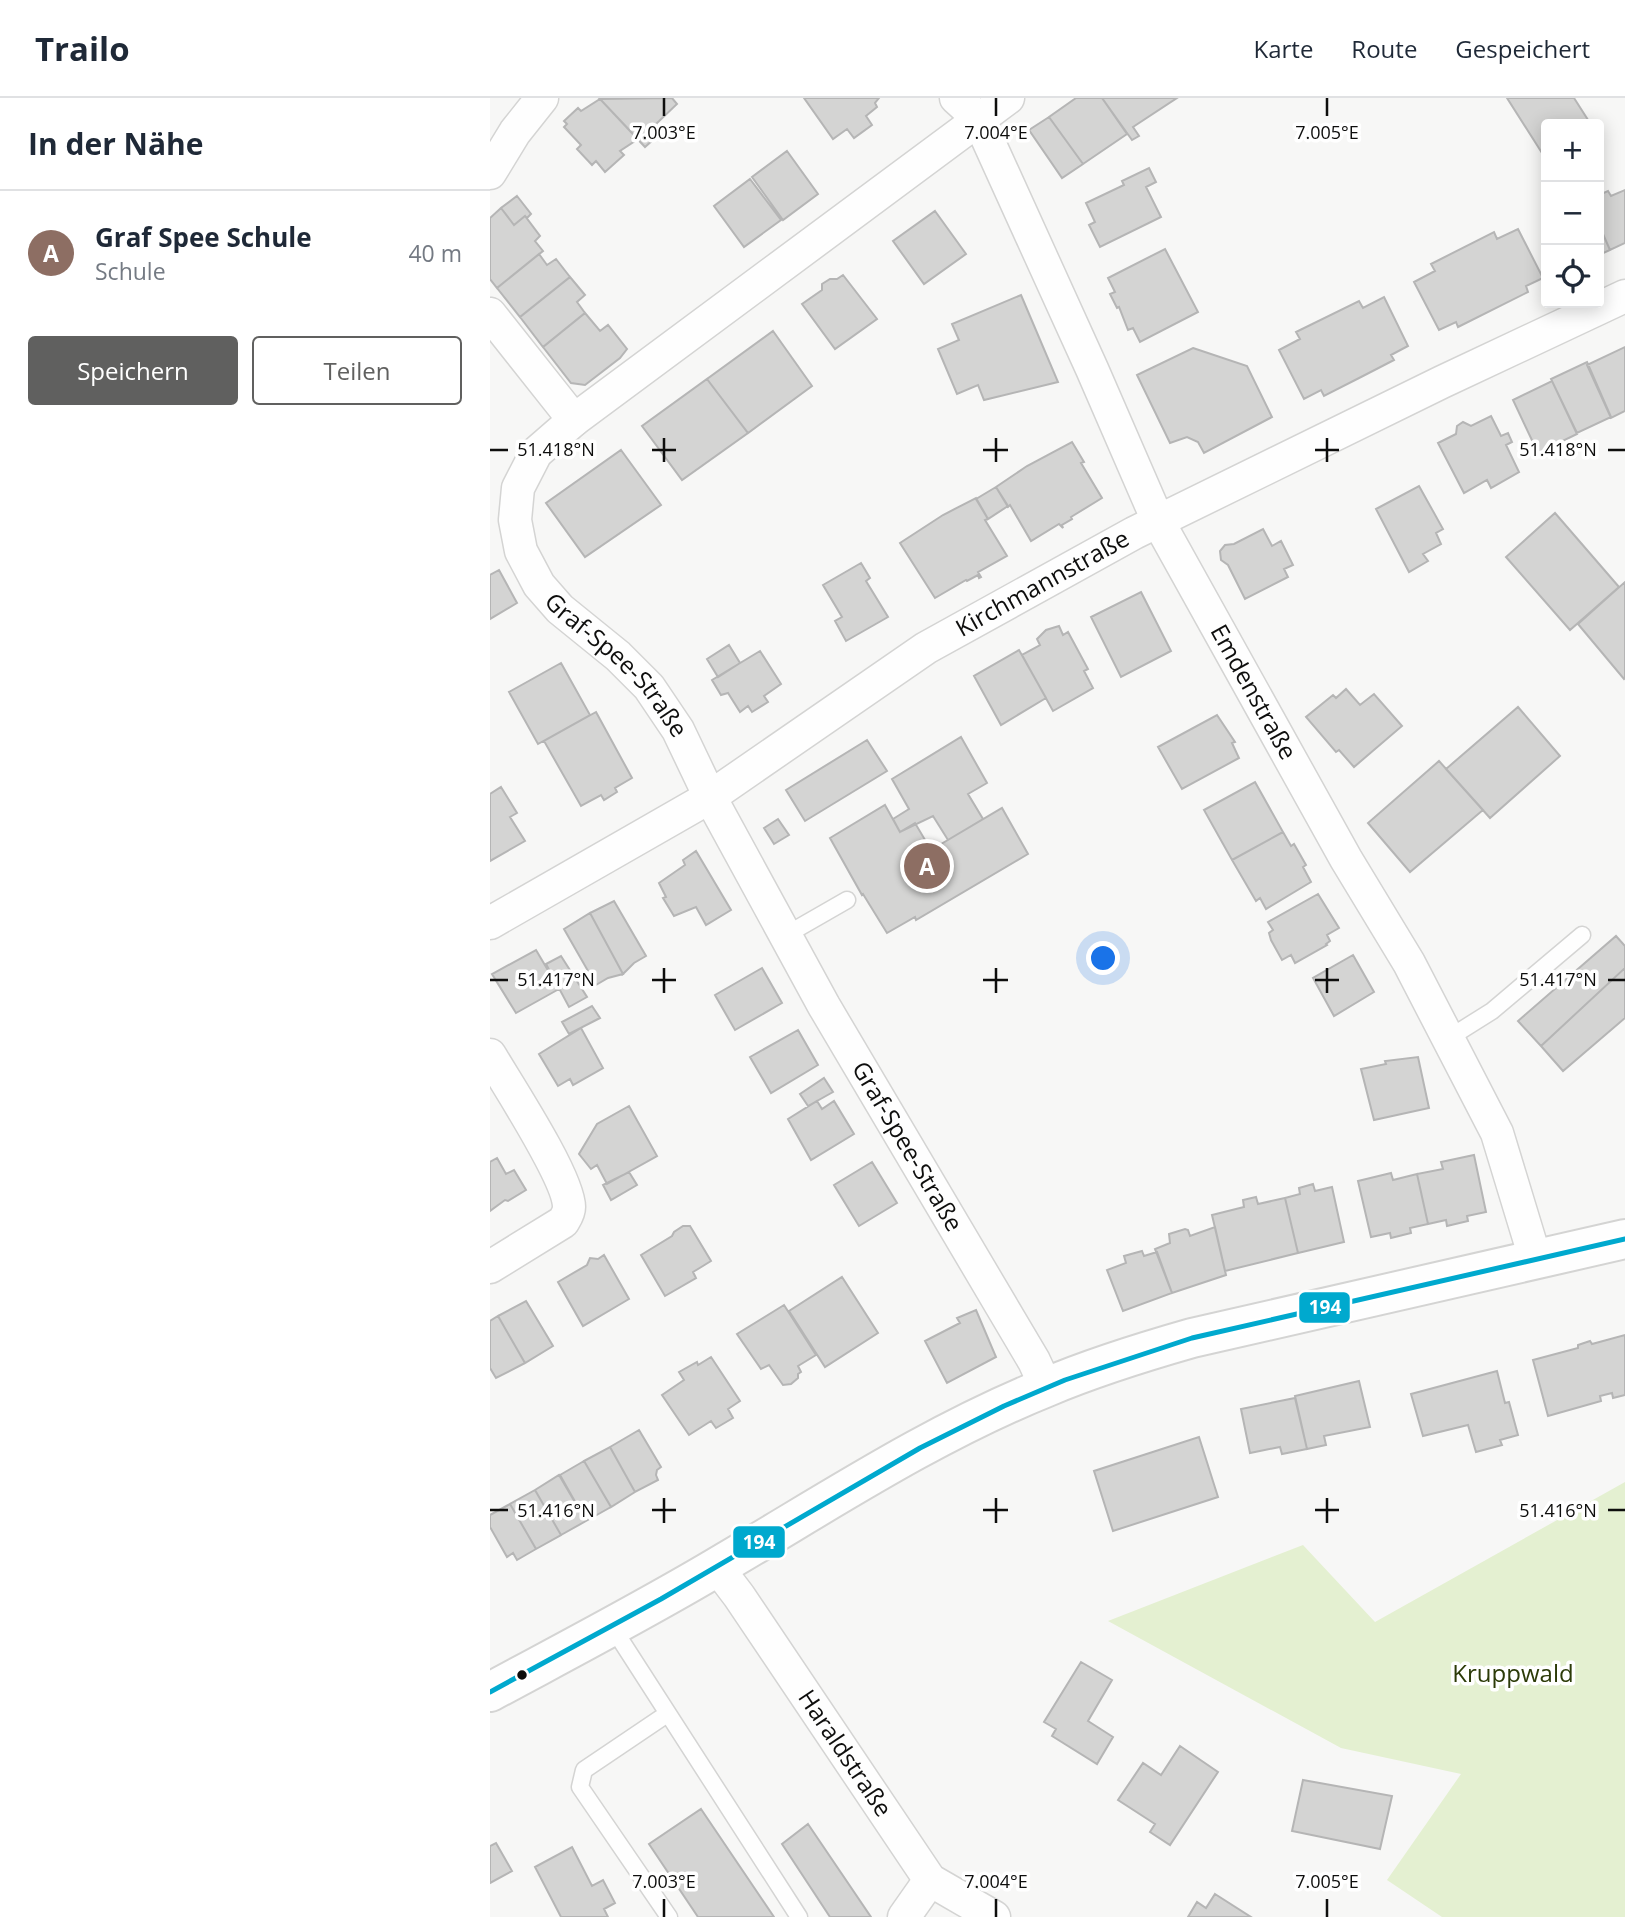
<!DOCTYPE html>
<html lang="de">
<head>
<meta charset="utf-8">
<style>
  :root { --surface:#fff; --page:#f6f6f7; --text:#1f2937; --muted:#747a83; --line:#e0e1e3; --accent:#60605f }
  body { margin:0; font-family:"Open Sans",sans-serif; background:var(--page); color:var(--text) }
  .controls { position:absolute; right:21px; top:21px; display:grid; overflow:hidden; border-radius:7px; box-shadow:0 4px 18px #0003 }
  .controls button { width:63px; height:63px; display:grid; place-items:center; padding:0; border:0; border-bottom:2px solid var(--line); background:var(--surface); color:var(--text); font:35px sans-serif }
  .you { position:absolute; left:614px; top:861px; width:24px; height:24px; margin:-18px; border:5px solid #fff; border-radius:50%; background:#1a73e8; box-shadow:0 0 0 10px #1a73e833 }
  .badge { display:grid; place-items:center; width:46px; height:46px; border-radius:50%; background:var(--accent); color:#fff; font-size:23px; font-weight:700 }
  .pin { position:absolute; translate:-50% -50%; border:4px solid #fff; box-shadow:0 2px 7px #0006 }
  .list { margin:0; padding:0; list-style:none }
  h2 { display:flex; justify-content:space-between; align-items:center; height:91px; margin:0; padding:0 28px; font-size:30px }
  h2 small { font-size:23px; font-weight:400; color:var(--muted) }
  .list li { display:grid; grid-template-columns:46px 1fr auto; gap:21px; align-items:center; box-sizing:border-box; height:126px; padding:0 28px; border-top:2px solid var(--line) }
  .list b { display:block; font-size:26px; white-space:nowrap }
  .list p { margin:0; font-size:23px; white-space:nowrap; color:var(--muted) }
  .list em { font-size:23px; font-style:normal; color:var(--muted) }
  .actions { display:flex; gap:14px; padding:21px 28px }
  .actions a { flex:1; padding:16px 0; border:2px solid var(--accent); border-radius:7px; text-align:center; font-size:24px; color:var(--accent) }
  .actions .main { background:var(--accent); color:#fff }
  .icon { flex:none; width:38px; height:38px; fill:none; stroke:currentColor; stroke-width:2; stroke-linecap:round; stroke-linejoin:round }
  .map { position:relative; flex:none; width:1135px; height:1819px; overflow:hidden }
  header { display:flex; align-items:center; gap:42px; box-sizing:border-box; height:98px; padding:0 35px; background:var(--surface); border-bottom:2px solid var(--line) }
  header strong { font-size:33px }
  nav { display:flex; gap:38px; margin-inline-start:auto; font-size:24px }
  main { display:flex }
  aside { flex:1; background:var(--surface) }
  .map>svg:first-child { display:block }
  .green { fill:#e4f0d1 }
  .building { fill:#d4d4d3; stroke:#b5b5b5; stroke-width:2 }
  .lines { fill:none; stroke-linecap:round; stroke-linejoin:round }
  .lane-casing { stroke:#d4d4d3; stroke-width:19 }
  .street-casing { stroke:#d4d4d3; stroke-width:35 }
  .secondary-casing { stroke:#d4d4d3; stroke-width:42 }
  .lane { stroke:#fefefe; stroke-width:16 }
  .street { stroke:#fefefe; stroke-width:32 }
  .secondary { stroke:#fefefe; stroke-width:38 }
  .bus-1-casing { stroke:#fff; stroke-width:10 }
  .bus-1 { stroke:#00a9ce; stroke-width:5 }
  .ticks { fill:none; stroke:#0e0e0d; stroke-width:2.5 }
  .bus-dot { fill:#0e0e0d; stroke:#fff; stroke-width:2.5 }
  .labels { text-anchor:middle; stroke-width:7; stroke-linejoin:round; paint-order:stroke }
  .street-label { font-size:24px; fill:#0e0e0d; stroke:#fff }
  .park-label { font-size:24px; fill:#2c3b08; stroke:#fff }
  .ticks-label { font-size:18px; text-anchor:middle; fill:#0e0e0d; stroke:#fff; stroke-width:7; stroke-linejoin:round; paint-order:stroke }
  .line-badge { stroke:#fff; stroke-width:2.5 }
  .badge-label { font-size:19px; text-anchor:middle; font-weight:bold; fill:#fff }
</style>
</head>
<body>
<header>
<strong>Trailo</strong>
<nav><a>Karte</a><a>Route</a><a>Gespeichert</a></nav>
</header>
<main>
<aside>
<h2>In der Nähe<small></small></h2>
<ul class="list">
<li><span class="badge" style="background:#8d6e63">A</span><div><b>Graf Spee Schule</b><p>Schule</p></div><em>40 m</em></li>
</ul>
<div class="actions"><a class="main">Speichern</a><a>Teilen</a></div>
</aside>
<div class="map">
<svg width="1135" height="1819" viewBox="0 0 1135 1819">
  <rect width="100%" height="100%" fill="#f7f7f6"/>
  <path class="green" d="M1135,1384V1819H952L897,1782L971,1676L851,1650L618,1523L813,1447L885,1524Z"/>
  <path class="building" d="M182,0L187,6L166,26L173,33L155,49L110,1Z
    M314,0H389L385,5L387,9L376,18L382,27L364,40L357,31L343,41Z
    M586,0H612L637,36L593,66L559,19Z
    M612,0H687L643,29L649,38L642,42Z
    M1017,0H1084L1100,25L1056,26V53L1052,55Z
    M110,1L148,41L130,53L134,57L115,74L106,63L102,67L87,51L91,47L74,29L77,26L74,23L88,10L91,13Z
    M559,19L593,66L572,80L539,32Z
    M297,53L328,96L293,122L262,79Z
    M659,70L666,84L656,89L671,119L610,149L599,127L605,124L596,105L634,87L632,83Z
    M260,81L291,122L254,149L224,108Z
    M1135,92V145L1120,152L1109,127V97L1118,93L1121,98Z
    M27,98L41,116L37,120L35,118L24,127L11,110Z
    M11,110L24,127L35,118L50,138L45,143L53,153L7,190L0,181V120Z
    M445,113L476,156L434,186L403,143Z
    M1109,127L1120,152L1109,157Z
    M1028,131L1053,180L1036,188L1038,194L968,229L966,224L949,232L924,184L945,173L941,166L1004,134L1007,141Z
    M675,151L708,214L650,244L643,230L638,232L629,209L627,210L620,196L625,194L618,180Z
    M49,156L57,167L66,161L80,179L30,219L7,190Z
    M353,177L387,221L345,251L312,206L332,192V186L340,181H347Z
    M80,179L95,197L87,204L95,215L53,249L30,219Z
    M531,197L568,284L494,302L488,287L467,296L448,251L469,242L462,226Z
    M894,199L918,248L901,257L904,262L873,278L834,298L831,292L814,301L789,252L810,241L806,234L869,203L873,210Z
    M95,215L110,233L118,227L137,251L130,260L95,287L81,285L53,249Z
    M283,233L322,288L258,335L217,281Z
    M1135,249V313L1121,320L1097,267Z
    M703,250L757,268L782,319L714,355L708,344L697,339L680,345L647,277Z
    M1097,264L1121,319L1087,335L1061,281Z
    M217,281L258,335L192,382L152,328Z
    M1062,283L1087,336L1048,355L1023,302Z
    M1001,318L1011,338L1018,335L1022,344L1016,347L1029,374L1001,390L997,382L974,395L948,345L966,336L967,328L973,324L981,328Z
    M582,344L594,364L591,365L612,400L581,419L582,421L572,427L573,430L569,426L541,443L520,407L518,409L506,389L537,368Z
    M131,352L171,407L95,459L56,405Z
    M929,388L953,431L946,435L951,446L933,456L938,463L919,474L886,411Z
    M506,389L518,408L498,421L486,401Z
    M486,400L498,421L495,422L517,458L488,474L491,479L489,480L488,477L477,483L476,482L445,500L410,445L453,417Z
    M1065,415L1129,489L1080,532L1016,459Z
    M773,431L782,448L791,443L803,467L794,471L798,479L755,501L738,467L731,462L730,453L735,447L744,446Z
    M371,465L380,480L376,483L398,519L356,543L345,523L352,519L333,487Z
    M9,472L27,505L0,521V477Z
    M1135,484V580L1134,581L1088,526Z
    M651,494L681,553L631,579L601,519Z
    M569,528L573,537L578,534L598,571L594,573L603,590L563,613L532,557L550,547L547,541L556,532Z
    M239,547L250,565L228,579L217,561Z
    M529,552L556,600L511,627L484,578Z
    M270,553L291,586L274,598L278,604L262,614L258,608L250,614L238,595L231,597L222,582Z
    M71,565L100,617L48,646L19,594Z
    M856,591L870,607L884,596L912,628L864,669L849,652L846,654L816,619L843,597L846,600Z
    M1028,609L1070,658L1000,720L956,671Z
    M106,614L142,680L125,690L127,694L114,702L111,697L91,708L54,643Z
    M727,617L745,644L742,645L749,660L692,691L668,649Z
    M471,639L497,685L478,696L493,721L458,742L443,718L410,734L403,721L419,711L402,681Z
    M377,642L397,673L315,723L296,692Z
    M949,663L993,712L920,774L878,725Z
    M765,684L793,734L742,762L714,712Z
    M11,689L27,715L20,719L35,743L0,763V696Z
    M395,707L410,734L425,725L441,752L512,710L538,756L426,822L425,819L397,835L373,796L372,797L340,740Z
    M288,721L299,737L284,746L274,730Z
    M793,734L801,748L804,746L816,767L813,769L821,784L776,811L770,800L766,803L742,762Z
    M206,753L241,812L216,827L206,809L184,818L173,800L176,799L169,785L195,767L193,762Z
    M828,796L849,830L837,837L840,843L836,846L837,847L805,865L801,857L792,862L781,842L779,835L783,832L778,824Z
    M124,803L156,858L144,865L133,876L100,815Z
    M100,815L133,876L118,880L106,887L74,831Z
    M1126,838L1135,848V870L1051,948L1028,923Z
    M46,852L69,891L26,915L2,876Z
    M863,857L884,894L844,918L823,880Z
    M71,858L97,899L79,909L56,866Z
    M272,870L292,905L245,932L225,897Z
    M1135,870V920L1073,973L1051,948Z
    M102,908L110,920L79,936L72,924Z
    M91,930L113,970L83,987L80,981L68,988L49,956Z
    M308,932L328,967L281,995L260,959Z
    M928,959L939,1010L884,1022L871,971L896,966L895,963Z
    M334,980L343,994L318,1008L310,996Z
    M327,1003L332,1011L344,1003L364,1036L321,1062L298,1021Z
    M139,1008L167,1058L117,1086L107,1067L101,1071L89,1056L107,1026Z
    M984,1057L996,1114L977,1118L978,1123L957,1128L956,1122L938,1126L927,1076L953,1071L951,1064Z
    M7,1060L16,1076L24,1072L36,1092L18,1103L15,1102L0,1113V1064Z
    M382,1064L407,1105L369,1128L344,1087Z
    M139,1074L147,1087L121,1102L113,1087Z
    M901,1075L903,1082L927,1076L938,1126L920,1130L921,1135L901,1140L900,1135L881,1139L868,1083Z
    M823,1086L825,1093L842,1089L854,1144L808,1155L795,1100L810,1096L809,1090Z
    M766,1099L768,1106L795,1100L808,1155L735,1173L722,1117L754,1109L753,1102Z
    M193,1128H200L221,1163L203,1174L206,1180L175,1198L151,1157L182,1138L184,1134Z
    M725,1129L736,1177L682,1195L665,1151L680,1145L679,1136L695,1131L698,1132L700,1138Z
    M652,1153L654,1158L667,1154L682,1195L633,1213L617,1172L636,1165L634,1158Z
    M114,1157L139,1201L93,1228L68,1184L97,1167L100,1160L108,1161Z
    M352,1179L388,1235L335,1269L299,1213Z
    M36,1203L63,1248L35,1265L8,1218Z
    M294,1207L326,1257L308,1268L311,1274L308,1276V1280L301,1286L293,1287L279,1267L271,1271L247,1236Z
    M486,1212L506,1259L457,1285L435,1243L470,1225L467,1220Z
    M8,1218L35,1265L6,1280L0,1270V1223Z
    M1135,1237V1297L1123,1300L1122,1295L1110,1298L1111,1303L1058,1318L1043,1262L1088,1250V1247L1100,1243L1102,1246Z
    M221,1259L250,1303L238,1311L243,1320L226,1330L221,1323L199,1337L172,1297L194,1282L189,1274L207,1264L208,1267Z
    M1007,1273L1015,1305L1019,1304L1028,1337L1010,1342L1012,1347L986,1354L978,1327L933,1338L921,1296Z
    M869,1283L880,1329L834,1338L836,1347L817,1351L805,1298Z
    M805,1300L817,1351L792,1356L790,1349L760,1355L751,1311Z
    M149,1332L171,1369L167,1372L166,1377L168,1382L145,1394L120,1349Z
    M709,1339L728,1399L623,1433L604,1373Z
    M120,1349L145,1394L121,1409L94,1363Z
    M94,1363L121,1409L96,1423L70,1377Z
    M69,1377L96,1423L71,1437L45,1392Z
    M45,1392L71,1437L46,1451L20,1406Z
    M20,1406L46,1451L27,1462L23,1455L17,1459L0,1429V1417Z
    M591,1564L622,1582L598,1623L623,1639L607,1666L562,1638L566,1631L554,1624Z
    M690,1648L728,1674L680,1747L660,1734L665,1726L628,1702L653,1665L671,1677Z
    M813,1682L902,1698L890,1751L802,1733Z
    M211,1711L284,1819H208L159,1746Z
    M318,1726L381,1819H340L292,1746Z
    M6,1745L22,1773L0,1785V1748Z
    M82,1749L102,1788L113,1782L125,1805L114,1811L118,1819H71L45,1769Z
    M725,1796L761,1819H698L707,1804L716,1810Z"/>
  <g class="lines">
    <defs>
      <path id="lane" d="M296,837L357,802
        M959,940L1002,913L1092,837
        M121,1527L309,1819
        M177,1616L94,1672L90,1689L179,1819"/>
      <g id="street">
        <path id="s1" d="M466,0L488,20L602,271L668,423L856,761L919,865L1007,1035L1045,1160"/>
        <path id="s2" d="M518,0L84,322L46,355L28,390L25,422L31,453L49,487L70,511L128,558L159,589L188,632L220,699L334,908L544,1263L556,1289"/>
        <path d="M0,75L25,34L52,0"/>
        <path d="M0,216L84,322"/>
        <path id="s3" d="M0,825L220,699L436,550L644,435L952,284L1135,198"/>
        <path d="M0,957C17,986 79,1080 79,1109C79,1115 76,1119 73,1124L0,1169"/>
        <path id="s4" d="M227,1469L249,1498L440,1782L504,1819"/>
        <path d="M414,1819L440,1782"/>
      </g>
      <path id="secondary" d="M0,1594C76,1553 153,1513 227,1469C335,1406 440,1336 557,1289C604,1269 653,1254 702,1240L1135,1141"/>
    </defs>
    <use href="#lane" class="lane-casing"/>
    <use href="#street" class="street-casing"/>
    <use href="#secondary" class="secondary-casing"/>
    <use href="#lane" class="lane"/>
    <use href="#street" class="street"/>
    <use href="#secondary" class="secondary"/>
    <defs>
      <path id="bus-1" d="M0,1594L171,1501L430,1350L514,1308L575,1282L702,1240L1135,1141"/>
    </defs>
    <use href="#bus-1" class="bus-1-casing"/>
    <use href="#bus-1" class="bus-1"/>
  </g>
  <path class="ticks" d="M174,0V18M506,0V18M837,0V18M174,340V364M506,340V364M837,340V364M0,352H18M162,352H186M493,352H518M825,352H849M1118,352H1135M174,870V895M506,870V895M837,870V895M0,882H18M162,882H186M493,882H518M825,882H849M1118,882H1135M174,1400V1425M506,1400V1425M837,1400V1425M0,1412H18M162,1412H186M493,1412H518M825,1412H849M1118,1412H1135M174,1801V1819M506,1801V1819M837,1801V1819"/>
  <circle class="bus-dot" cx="32" cy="1577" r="6"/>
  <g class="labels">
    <g class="street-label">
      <text dy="8" stroke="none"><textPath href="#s3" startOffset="649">Kirchmannstraße</textPath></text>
      <text dy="8" stroke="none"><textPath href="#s2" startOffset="844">Graf-Spee-Straße</textPath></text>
      <text dy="8" stroke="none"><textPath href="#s1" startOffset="667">Emdenstraße</textPath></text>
      <text dy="8" stroke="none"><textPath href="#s2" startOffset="1410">Graf-Spee-Straße</textPath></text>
      <text dy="8" stroke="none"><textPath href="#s4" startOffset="226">Haraldstraße</textPath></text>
    </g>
    <g class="park-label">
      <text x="1023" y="1584">Kruppwald</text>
    </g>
  </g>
  <g class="ticks-label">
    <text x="174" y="41">7.003°E</text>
    <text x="506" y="41">7.004°E</text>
    <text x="837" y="41">7.005°E</text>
    <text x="66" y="358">51.418°N</text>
    <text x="1068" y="358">51.418°N</text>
    <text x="66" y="888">51.417°N</text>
    <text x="1068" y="888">51.417°N</text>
    <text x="66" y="1419">51.416°N</text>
    <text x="1068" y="1419">51.416°N</text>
    <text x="174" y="1790">7.003°E</text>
    <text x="506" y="1790">7.004°E</text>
    <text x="837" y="1790">7.005°E</text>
  </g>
  <g class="line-badge">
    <rect x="808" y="1193" width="53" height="33" rx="7" fill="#00a9ce"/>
    <rect x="242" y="1427" width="54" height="34" rx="7" fill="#00a9ce"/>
  </g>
  <g class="badge-label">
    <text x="835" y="1216">194</text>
    <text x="269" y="1451">194</text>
  </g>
</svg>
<div class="controls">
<button>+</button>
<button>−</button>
<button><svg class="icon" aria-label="locate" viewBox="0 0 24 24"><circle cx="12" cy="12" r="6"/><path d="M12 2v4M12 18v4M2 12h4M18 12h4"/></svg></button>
</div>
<div class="you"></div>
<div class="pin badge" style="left:437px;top:768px;background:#8d6e63">A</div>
</div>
</main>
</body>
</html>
